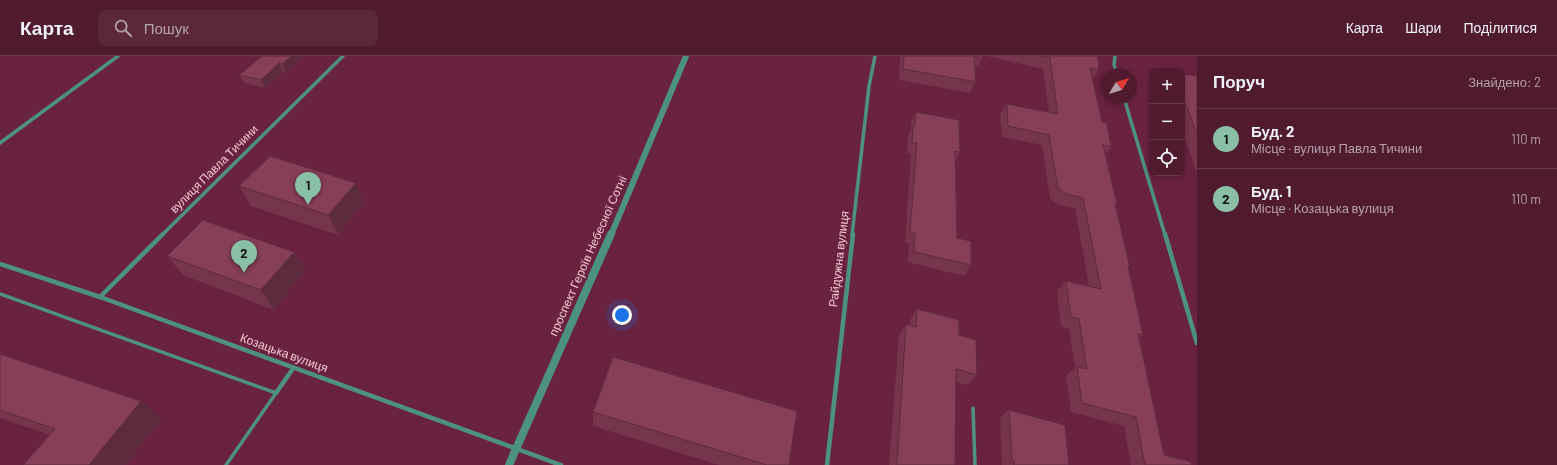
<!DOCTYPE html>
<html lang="uk">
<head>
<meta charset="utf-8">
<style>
  :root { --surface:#501a2f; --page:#5a273b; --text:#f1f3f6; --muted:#b4a1aa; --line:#67384b; --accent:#8abfa5 }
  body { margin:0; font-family:Barlow,sans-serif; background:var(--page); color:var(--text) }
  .controls { position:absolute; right:12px; top:12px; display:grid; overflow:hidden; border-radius:8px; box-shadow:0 2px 6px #0003 }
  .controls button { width:36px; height:36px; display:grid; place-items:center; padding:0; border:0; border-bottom:1px solid var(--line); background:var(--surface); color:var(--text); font:20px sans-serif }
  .compass { position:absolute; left:1101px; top:12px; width:36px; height:36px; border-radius:50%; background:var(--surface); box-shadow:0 2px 6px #0003; rotate:52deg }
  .you { position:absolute; left:622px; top:259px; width:14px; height:14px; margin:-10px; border:3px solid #fff; border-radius:50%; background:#1a73e8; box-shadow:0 0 0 6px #1a73e833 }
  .badge { display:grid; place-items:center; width:26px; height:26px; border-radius:50%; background:var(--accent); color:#111; font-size:13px; font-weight:700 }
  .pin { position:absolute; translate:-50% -33px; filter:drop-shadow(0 1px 2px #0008) }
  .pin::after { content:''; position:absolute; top:21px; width:14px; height:12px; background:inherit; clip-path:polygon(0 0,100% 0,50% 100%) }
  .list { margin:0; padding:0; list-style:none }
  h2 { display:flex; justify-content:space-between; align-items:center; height:52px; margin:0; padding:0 16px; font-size:17px }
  h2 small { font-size:13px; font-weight:400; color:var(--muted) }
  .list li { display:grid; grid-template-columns:26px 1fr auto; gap:12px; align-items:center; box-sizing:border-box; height:60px; padding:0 16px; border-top:1px solid var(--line) }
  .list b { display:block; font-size:15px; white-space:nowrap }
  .list p { margin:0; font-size:13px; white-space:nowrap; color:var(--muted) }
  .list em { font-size:13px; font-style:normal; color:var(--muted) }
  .icon { flex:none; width:22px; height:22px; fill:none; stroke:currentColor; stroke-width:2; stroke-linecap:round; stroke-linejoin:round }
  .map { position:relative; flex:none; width:1197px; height:409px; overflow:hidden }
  header { display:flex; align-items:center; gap:24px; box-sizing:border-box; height:56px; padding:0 20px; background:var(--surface); border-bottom:1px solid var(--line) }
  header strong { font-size:19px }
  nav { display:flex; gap:22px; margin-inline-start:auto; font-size:14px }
  .search { width:280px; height:36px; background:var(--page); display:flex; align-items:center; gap:10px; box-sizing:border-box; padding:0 14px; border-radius:8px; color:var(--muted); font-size:15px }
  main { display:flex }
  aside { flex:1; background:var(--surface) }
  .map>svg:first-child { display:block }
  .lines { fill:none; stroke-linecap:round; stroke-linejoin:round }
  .service { stroke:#4d9183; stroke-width:3.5 }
  .minor-far1 { stroke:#4d9183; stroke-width:3.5 }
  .minor { stroke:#4d9183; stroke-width:4.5 }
  .tertiary-far1 { stroke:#4d9183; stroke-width:6 }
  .tertiary { stroke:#4d9183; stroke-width:8 }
  .wall { fill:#74354d }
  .shaded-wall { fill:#5e2b3e }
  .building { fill:#873e59; stroke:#5e2b3e }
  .labels { text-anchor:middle; stroke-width:4; stroke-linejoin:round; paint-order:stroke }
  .street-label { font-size:12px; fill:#f4c8d5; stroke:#6a233f }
</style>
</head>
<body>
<header>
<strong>Карта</strong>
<div class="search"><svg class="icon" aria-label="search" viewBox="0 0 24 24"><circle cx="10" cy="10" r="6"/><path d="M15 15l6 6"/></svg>Пошук</div>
<nav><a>Карта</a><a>Шари</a><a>Поділитися</a></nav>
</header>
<main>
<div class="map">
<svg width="1197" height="409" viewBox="0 0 1197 409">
  <rect width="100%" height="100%" fill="#6a233f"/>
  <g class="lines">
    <path class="service" d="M0,238L276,337L226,409
      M973,352L975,409"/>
    <path class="minor-far1" d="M1115,0L1114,9L1117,18
      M1124,42L1165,179
      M0,87L118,0
      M162,179L343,0
      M852,179L869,30L875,0"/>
    <path class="minor" d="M1165,178L1197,287
      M0,208L100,241L561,409
      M100,241L163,178
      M276,337L294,311
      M827,409L853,178"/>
    <path class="tertiary-far1" d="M611,179L686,0"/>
    <path class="tertiary" d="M509,409L611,178"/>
  </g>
  <path class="wall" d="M262,0H300L301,3L286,17L283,16L265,32L244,27L239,19Z
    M900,0H983L978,10L975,9L976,26L970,37L899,24Z
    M987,0H1098L1099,14L1092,23L1102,66L1111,91L1106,98L1117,148L1116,150L1130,211L1129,212L1143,279L1139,282L1164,399L1192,409H1131L1124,370L1071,356L1066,320L1075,312L1069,273L1061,270L1057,235L1066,225L1089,230L1075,152L1058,149L1050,142L1042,89L1002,81L1000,59L1007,48L1049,56L1043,13Z
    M1182,18L1197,20V117L1182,74Z
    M916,56L960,96L956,103L957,182L971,209L964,220L908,206L909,187H905L911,98L907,97L908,80L911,74V67Z
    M356,127L364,147L338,179L251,150L239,130Z
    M294,196L305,215L274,254L183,219L167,200Z
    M917,253L959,279L977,319L967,329L956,326L955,409H889L899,279L906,268L910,269V264Z
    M0,298L162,363L125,409H23L50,379L0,362Z
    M1009,354L1069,409H1002L1000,362Z
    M593,356L789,409H719L593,370Z"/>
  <path class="shaded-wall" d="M292,0H300L301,3L286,17L282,8Z
    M279,7L283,16L265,32L261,24Z
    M356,127L364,147L338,179L328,159Z
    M294,196L305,215L274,254L261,234Z
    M141,345L162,363L125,409H89Z"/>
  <path class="building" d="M262,0H292L282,8L279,7L261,24L239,19Z
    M904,0H974L976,26L903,13Z
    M1041,0H1098L1099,14L1090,12L1102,66L1107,67L1111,91L1103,89L1117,148H1115L1130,211L1128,210L1143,279L1138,277L1164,399L1191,406L1192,409H1145L1136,361L1082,347L1077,311L1087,313L1079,263L1071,261L1066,225L1101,233L1083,142L1066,138L1058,132L1049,79L1008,70L1007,48L1058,58L1050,2Z
    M1182,18L1197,20V78L1182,38Z
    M916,56L959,64L960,96L955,95L957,182L971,185V209L914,196L915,177L910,176L917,87H912L913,69L915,70Z
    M270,100L356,127L328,159L239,130Z
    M203,164L294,196L261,234L167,200Z
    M917,253L959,264V279L976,284L977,319L956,313L955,409H897L906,268L916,271Z
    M0,298L141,345L89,409H23L55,373L0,354Z
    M613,301L797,355L789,409H767L593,356Z
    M1009,354L1065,369L1069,409H1014V405H1012Z"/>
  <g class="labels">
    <g class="street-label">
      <text transform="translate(214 113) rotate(-45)" y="4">вулиця Павла Тичини</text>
      <text transform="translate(588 200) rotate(-66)" y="4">проспект Героїв Небесної Сотні</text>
      <text transform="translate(839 203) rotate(-83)" y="4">Райдужна вулиця</text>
      <text transform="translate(284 297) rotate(20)" y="4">Козацька вулиця</text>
    </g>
  </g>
</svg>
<div class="controls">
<button>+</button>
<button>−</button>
<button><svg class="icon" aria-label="locate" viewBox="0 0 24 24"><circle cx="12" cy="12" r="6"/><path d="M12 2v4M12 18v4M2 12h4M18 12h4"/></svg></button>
</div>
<svg class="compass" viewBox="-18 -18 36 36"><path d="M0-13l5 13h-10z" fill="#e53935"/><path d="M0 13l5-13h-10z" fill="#b4a1aa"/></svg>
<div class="you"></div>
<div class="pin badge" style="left:308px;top:149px">1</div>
<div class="pin badge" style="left:244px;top:217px">2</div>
</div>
<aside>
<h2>Поруч<small>Знайдено: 2</small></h2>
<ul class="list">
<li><span class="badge">1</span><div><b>Буд. 2</b><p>Місце · вулиця Павла Тичини</p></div><em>110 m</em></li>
<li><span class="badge">2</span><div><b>Буд. 1</b><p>Місце · Козацька вулиця</p></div><em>110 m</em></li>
</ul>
</aside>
</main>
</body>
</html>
